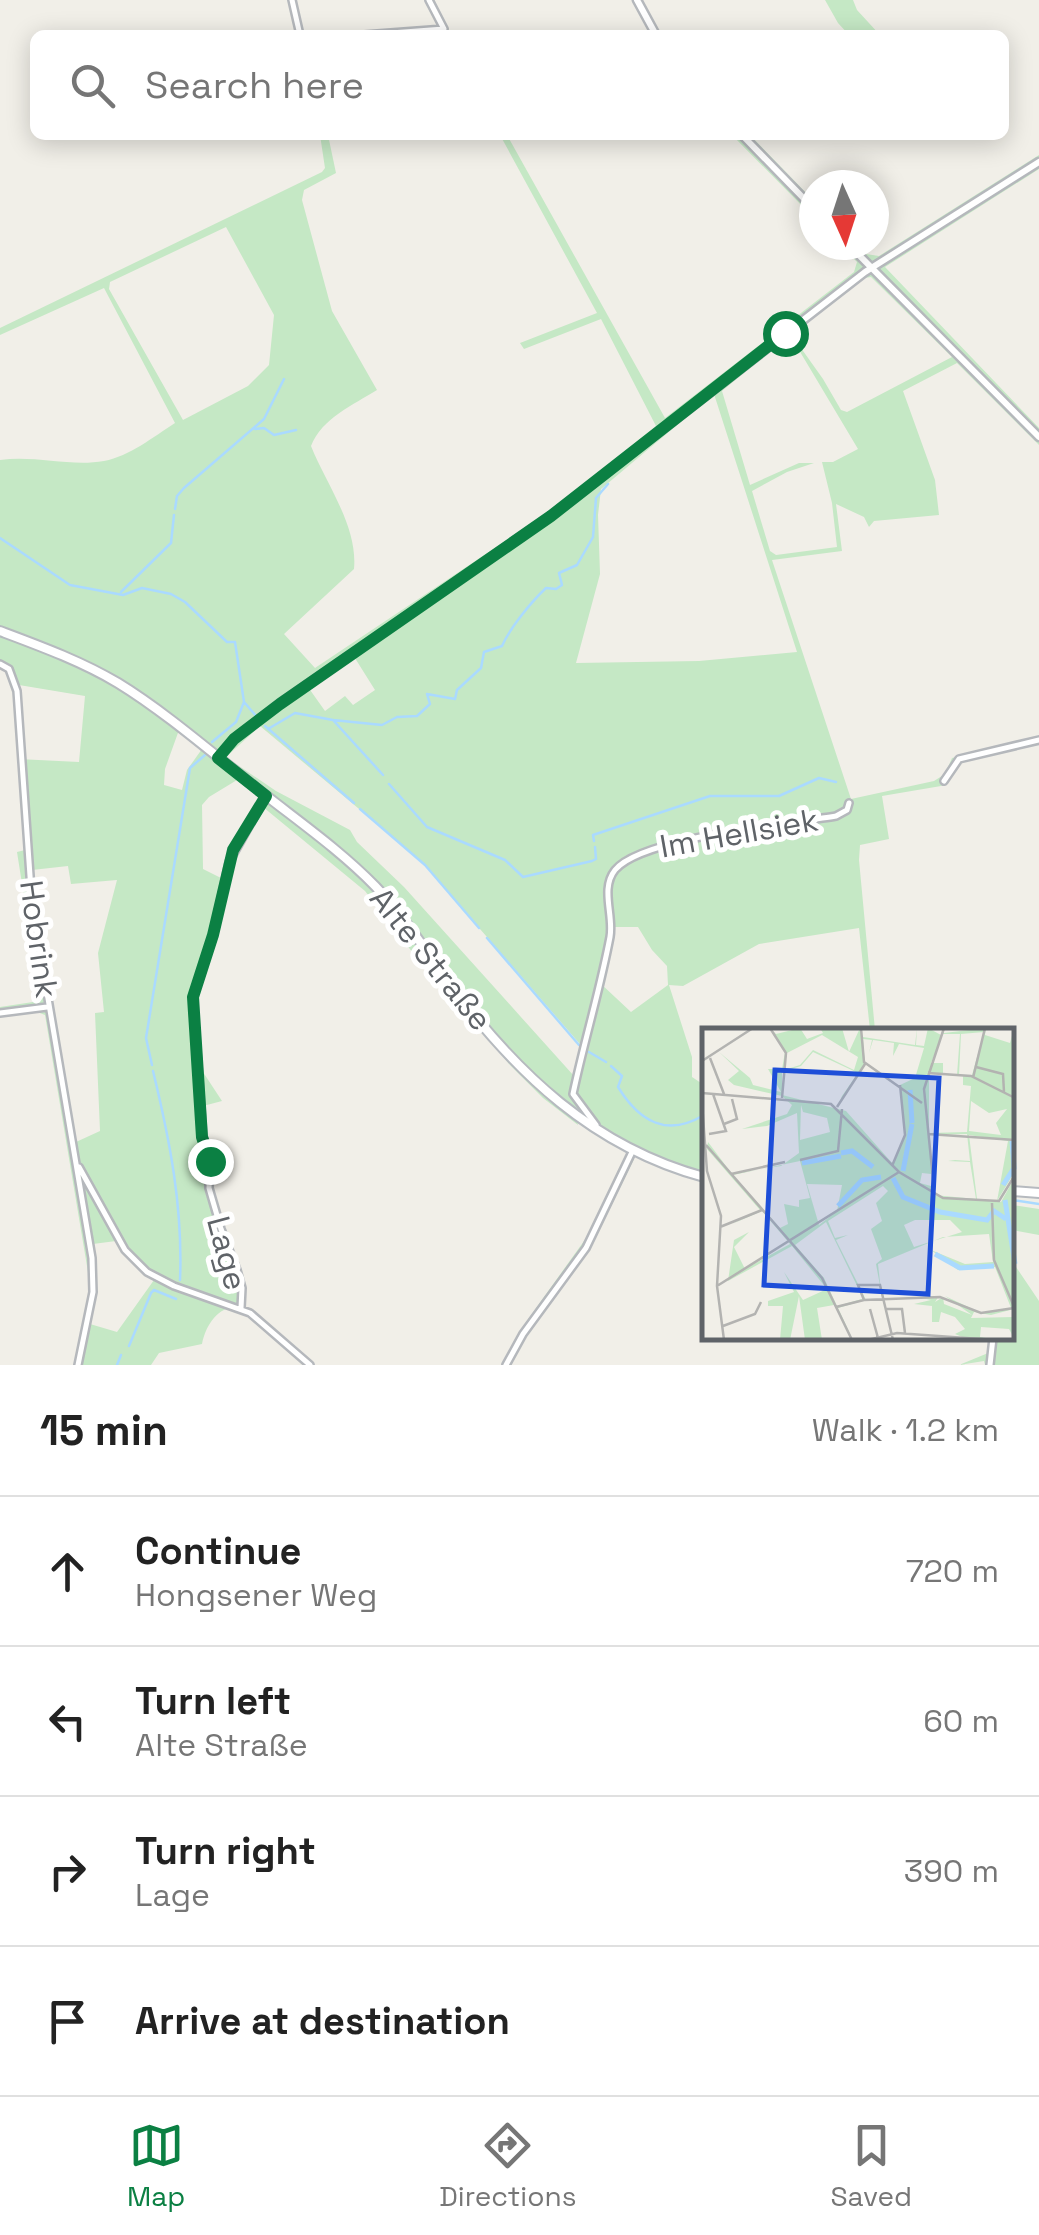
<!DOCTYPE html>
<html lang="en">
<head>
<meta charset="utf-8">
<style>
  :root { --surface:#fff; --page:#f2f2f2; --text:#222; --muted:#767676; --line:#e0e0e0; --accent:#0b8043 }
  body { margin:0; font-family:"Space Grotesk",sans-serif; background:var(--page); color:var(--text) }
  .compass { position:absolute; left:799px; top:170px; width:90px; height:90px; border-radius:50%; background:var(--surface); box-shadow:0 5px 25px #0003; rotate:177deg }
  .stop { position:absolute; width:30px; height:30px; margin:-22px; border:8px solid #0b8043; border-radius:50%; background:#fff }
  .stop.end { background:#0b8043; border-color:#fff; box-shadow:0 2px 10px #0008 }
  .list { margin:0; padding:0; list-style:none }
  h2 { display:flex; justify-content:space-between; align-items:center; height:130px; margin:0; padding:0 40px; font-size:42px }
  h2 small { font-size:32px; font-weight:400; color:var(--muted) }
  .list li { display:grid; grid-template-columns:65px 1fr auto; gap:30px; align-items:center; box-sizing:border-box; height:150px; padding:0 40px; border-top:2px solid var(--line) }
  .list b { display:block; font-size:38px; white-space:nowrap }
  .list p { margin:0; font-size:32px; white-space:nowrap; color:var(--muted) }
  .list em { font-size:32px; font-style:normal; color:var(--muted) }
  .icon { flex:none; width:55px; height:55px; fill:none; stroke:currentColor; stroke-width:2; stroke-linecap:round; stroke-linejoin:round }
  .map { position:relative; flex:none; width:1039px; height:1365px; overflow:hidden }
  .search { position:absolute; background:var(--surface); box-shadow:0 5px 25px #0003; left:30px; right:30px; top:30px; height:110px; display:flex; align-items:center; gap:25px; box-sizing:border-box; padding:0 35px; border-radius:15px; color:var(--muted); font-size:38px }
  .sheet { height:730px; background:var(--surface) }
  nav { display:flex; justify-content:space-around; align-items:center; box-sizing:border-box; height:140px; border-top:2px solid var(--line); background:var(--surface); font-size:28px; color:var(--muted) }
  nav a { display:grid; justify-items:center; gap:5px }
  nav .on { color:var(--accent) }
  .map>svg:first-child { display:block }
  .green { fill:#c5e8c5; fill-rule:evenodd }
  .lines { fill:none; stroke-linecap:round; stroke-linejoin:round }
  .stream { stroke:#aadaff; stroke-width:2.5 }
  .minor-casing { stroke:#b5b8bc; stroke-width:10 }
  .tertiary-casing { stroke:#b5b8bc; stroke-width:11 }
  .secondary-casing { stroke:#b6babf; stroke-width:12 }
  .minor { stroke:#fff; stroke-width:5 }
  .tertiary { stroke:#fff; stroke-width:6 }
  .secondary { stroke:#fff; stroke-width:8 }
  .route { stroke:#0b8043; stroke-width:12 }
  .labels { text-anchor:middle; stroke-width:10; stroke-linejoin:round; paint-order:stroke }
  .street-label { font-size:32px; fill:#5f6368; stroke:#fff }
  .inset-river { fill:none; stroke:#aadaff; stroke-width:5 }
  .inset-road { fill:none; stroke:#b3b3b1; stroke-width:2.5 }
  .view { fill:#1d4ed8; fill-opacity:0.15; stroke:#1d4ed8; stroke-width:5 }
  .inset-edge { fill:none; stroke:#5f6368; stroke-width:5 }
</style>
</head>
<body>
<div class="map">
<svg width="1039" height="1365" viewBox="0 0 1039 1365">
  <rect width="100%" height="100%" fill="#f1efe8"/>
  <path class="green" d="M825,0H853L857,10L880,35H849L838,23Z
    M320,135H328L336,173L304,190L302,200L332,311L377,390C353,405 322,418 311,446C326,484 358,526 354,569L284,634L315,668L550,511L656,426L601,319L524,349L520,343L597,313L500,135H507L665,418L854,272L857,262L840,245H857L866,254L879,256L1039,155V169L885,267L1039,428V445L957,363L903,391L935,480L939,515L874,521L869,527L864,517L836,504L842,551L772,560L851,799L934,781L945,774L952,758L1039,737V742L960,761L948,782L941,786L882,796L889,839L860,845L859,860L875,1030H870L859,928L759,944L683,986L669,985L692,1057V1077L704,1085V1172L634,1149L576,1115L578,1125L543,1098L510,1065L446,988L423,966L365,891L263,807L231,864L216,936L197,998L201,1069L222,1101L203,1106L211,1187L245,1287L243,1307C221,1303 206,1323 202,1344L159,1353L151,1365H74L90,1292L88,1272L45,1015L37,1012L0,1016V1007L33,1002L40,998L17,852L25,850L18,759L79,762L85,696L13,684L7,671L0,666V460C35,455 70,467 104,461C130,456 153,437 175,423L104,288L0,335V328L322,172L325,168ZM226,227L274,315L269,365L248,386L183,420L109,289L110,282ZM871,277L952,357L847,412L841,410L823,379L791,334L864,278ZM790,335L858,449L833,462H822L832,503L837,547L776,555L770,551L752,491L787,472L814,463H799L750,485L722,391ZM714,394L797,652L699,661L576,663L600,574L598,515L601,489ZM353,655L375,690L353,705L345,696L325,711L308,687ZM260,726L420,860L580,1044L574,1076L404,887L357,842L350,830L276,791L226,757ZM179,730L202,749L187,770L182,790L164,785L165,769ZM237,780L260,798L231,849L221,878L203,869L202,805L209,797ZM68,866L71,884L117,880L98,953L104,1012L95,1013L100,1131L76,1142L36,915L32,870ZM613,927H638L652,950L667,966L668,985L631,1012L600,983ZM116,1241L154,1280L117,1332L90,1324L95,1293L93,1244Z
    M732,135H750L814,201V218Z
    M627,1155L634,1159L594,1241L526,1337L511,1365H502L529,1318L594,1227Z
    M1012,1205L1039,1209V1235L1012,1230Z
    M1012,1261L1039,1301V1365H985L984,1361L959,1365L993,1351L995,1338H1012Z"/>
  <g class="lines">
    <path class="stream" d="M255,429L264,428L274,435L296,430
      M175,509L177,496L184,488L264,419L284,379
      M0,538L70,585L123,595L142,588L171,594L185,602L227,642H235L244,702L257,717
      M121,592L171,543L174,515
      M333,720L382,725L397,717L417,716L430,704L427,694L455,699L457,690L481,668L484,652L502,646C510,628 531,602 546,588L556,589L562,585L559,573L577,565L593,537L596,498L608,484
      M265,726L354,803
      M268,729L295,713L333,720L383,775
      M212,742L236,722L244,702
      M389,784L427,827L505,860L523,877L592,861L596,859L595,847
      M360,809L425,865L479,928
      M594,841L593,835L710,796H779L819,778L836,782
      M487,938L579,1045
      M589,1052L606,1062
      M152,1065L146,1038L190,768L205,755
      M611,1066L622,1076L618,1087C639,1121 666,1138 704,1115
      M153,1071C170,1141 183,1208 180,1280
      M1012,1200L1039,1204
      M129,1346L151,1293L154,1290L176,1299
      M117,1365L121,1355"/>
    <defs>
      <path id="minor" d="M292,0L300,35
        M364,35L444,29L429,0
        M0,664L9,669L17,691L32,904L92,1258L93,1292L78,1365
        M944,781L959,759L1039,740
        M0,1013L47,1007
        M596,1125L573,1094C584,1042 600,990 610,937C614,915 600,889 615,870C642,837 789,824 836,816L847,810L849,803
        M79,1167L125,1250L147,1272L174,1286L250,1313L310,1365
        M241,1308L242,1288L237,1270L221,1229L209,1188L210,1161L203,1137L193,997L213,935L229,862L266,796
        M506,1365L523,1334L586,1248L632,1152
        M990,1365L993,1338"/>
      <path id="tertiary" d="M637,0L656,35
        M742,135L814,209
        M849,245L1039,437
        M218,758L234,739L279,704L551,516L865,272L1039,162"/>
      <path id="secondary" d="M0,631C40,646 81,661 118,683C167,713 218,758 264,794C301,823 342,852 375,886C404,916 425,950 449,983C516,1073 593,1147 704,1177
        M1012,1191L1039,1193"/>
    </defs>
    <use href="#minor" class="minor-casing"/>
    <use href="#tertiary" class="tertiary-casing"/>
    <use href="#secondary" class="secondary-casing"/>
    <use href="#minor" class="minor"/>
    <use href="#tertiary" class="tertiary"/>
    <use href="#secondary" class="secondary"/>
  </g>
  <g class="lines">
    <path class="route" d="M210,1161L202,1137L193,997L213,935L233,850L266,796L218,758L234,739L280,704L551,516L785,333"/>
  </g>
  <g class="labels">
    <g class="street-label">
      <text transform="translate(739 833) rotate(-10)" y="11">Im Hellsiek</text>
      <text transform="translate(39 939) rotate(82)" y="11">Hobrink</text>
      <text transform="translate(431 959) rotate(51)" y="11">Alte Straße</text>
      <text transform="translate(227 1253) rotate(75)" y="11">Lage</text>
    </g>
  </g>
  <g transform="translate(702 1028)">
    <rect width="312" height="312" fill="#f1efe8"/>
    <path d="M68,0L74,6L98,0L105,11L121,5L118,0H140L147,24L158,0L161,9L213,17L215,0L214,17L222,18L226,0L239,7L241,0L242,5L284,0L283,7L308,15L312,0V145L295,173L306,113L267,107L275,171L299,174L313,149L312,281L289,287L272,284L269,290L312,289V310L307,301L279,299L278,309L295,312H268L253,306L263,301L253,289L239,284L237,294H230V278L212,276L229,272L216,269L237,268L233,274L241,269L242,276L270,287L243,268L279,285L309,280L293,239L256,242L229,222L263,236L291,234L287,206L241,209L176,236L179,263L174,236L180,231L169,201L180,193L174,175L186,163L181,158L126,193L133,210L146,207L134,212L164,272L136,280L151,312L132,277L115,280L120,312H103L97,268L88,312H78L81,278H66V273L92,264L82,244L101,272L125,261L90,218L26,253L32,212L47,204L32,219L43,241L88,216L60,183L30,196L58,182L5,121L6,114L30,146L79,138L97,125L95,85L65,98L40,101L85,86L90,77L80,68L32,57L26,52L37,43L17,24L48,50L51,57L79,64L66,41H80L83,24ZM282,4L270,47H257L259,6ZM241,6H258L255,47L241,46V35H229ZM120,7L156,29L152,42L111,22L98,37L82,42L85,25ZM161,11L170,12L167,25L171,12L192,15L191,28L197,16L222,20L213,50L198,57L203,106L191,136L144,83L80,67V44L99,38L111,24L156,45L140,68L136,78L163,36ZM227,46L261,48V57L269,58L265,104L227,105ZM269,73L287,85L305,81L294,95L299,107L267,103ZM99,77L101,84L125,90L128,104L98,112ZM265,106L268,133L253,132L246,133L268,134L274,171L232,167L229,158L218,155L220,145L229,146L228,107ZM98,133L108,170L97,172V179L82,176L86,196L78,200L31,147ZM105,156L140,157L135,183L117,197ZM213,192H248L260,204L212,219L202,197ZM124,194L161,270L160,271L135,278L122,250L93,217Z" fill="#c5e8c5" fill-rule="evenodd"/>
    <path class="inset-river" d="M208,62L210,95M139,125L150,123L171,139M100,135L139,128M201,143L210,96M191,150L201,169L238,184L285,192L292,183L304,191M301,157L312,140L310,113M303,172L313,236M136,178L160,152L179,149M233,226L258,240L292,238"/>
    <path class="inset-road" d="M68,0L84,25L80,70M159,0L162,34L220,75M8,30L22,66M0,33L51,0M274,39L301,46L302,64M226,45L269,48L313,70M271,50L283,0M0,65L129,76L197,144L241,170L297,173L313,147M0,75L5,143L19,188L15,258L22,312M135,79L163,36M22,96L35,91L30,71M7,106L24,103L11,66M226,106L313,112M4,117L120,250L150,312M98,132L136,123L140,81M190,138L203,107L198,57M29,146L83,134M232,161L222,61L242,0M290,175L292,232L313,281M18,199L60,182M15,258L197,144M162,272L156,257H178L191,312M134,279L162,272L238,269L279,285L312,280M168,281L176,310M184,281H200L203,305M21,298L53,286L59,274M166,312L195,305L292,312"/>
    <path class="view" d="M73,42L237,50L226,266L62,257Z"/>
    <rect width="312" height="312" class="inset-edge"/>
  </g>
</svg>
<svg class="compass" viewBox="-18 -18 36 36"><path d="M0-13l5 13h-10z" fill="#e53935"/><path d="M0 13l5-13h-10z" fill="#767676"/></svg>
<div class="stop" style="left:785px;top:333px"></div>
<div class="stop end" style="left:210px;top:1161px"></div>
<div class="search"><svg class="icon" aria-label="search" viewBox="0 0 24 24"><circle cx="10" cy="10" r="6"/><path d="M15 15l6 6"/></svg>Search here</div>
</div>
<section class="sheet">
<h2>15 min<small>Walk · 1.2 km</small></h2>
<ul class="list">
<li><svg class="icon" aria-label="ahead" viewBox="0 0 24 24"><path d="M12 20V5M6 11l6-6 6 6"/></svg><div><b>Continue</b><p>Hongsener Weg</p></div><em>720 m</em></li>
<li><svg class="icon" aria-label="left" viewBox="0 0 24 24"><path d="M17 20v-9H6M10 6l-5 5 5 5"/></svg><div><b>Turn left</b><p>Alte Straße</p></div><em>60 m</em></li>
<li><svg class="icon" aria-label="right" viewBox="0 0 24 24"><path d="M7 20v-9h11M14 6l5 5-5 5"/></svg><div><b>Turn right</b><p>Lage</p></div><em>390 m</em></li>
<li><svg class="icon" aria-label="arrive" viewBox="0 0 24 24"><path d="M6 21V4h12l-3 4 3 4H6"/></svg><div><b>Arrive at destination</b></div></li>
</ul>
</section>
<nav>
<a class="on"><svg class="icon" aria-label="map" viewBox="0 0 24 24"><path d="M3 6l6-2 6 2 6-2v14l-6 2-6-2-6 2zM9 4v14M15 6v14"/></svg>Map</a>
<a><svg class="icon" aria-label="directions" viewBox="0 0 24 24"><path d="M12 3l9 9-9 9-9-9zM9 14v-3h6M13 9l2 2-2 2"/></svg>Directions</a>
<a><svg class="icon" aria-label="saved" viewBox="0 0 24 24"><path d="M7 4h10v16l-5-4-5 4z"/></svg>Saved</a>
</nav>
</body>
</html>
